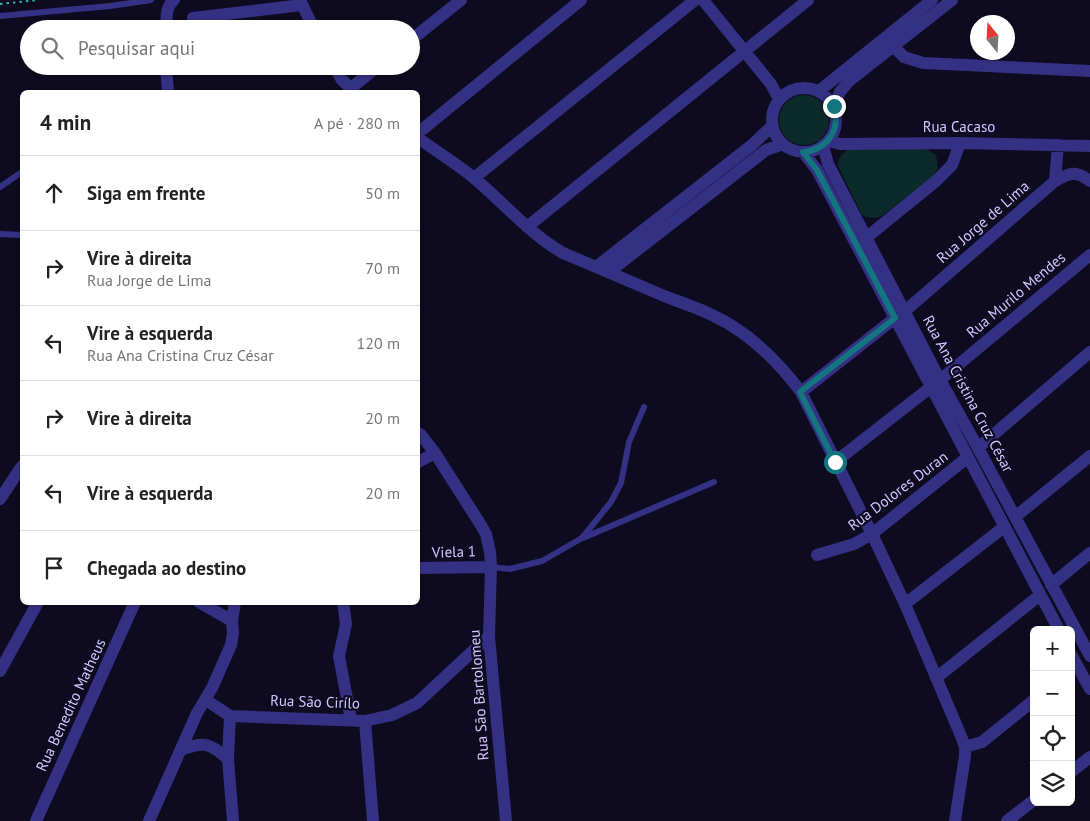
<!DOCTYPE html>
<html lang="pt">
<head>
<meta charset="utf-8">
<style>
  :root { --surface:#fff; --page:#f2f2f2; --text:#222; --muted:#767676; --line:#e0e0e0 }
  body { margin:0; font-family:"PT Sans",sans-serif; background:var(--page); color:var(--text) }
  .controls { position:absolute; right:15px; bottom:15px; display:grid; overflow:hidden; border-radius:8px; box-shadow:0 1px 4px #0004 }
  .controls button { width:45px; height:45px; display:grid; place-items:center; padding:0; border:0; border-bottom:1px solid var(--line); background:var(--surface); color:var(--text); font:25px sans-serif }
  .compass { position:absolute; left:970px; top:15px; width:45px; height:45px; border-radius:50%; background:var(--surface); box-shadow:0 1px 4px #0004; rotate:342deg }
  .stop { position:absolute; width:15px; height:15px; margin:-11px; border:4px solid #137580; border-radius:50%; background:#fff }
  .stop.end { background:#137580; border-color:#fff; box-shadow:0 1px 5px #0008 }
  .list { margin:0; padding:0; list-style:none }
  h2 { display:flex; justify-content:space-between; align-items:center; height:65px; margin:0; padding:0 20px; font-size:21px }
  h2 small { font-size:16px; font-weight:400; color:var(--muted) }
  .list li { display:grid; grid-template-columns:32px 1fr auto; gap:15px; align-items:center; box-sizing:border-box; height:75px; padding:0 20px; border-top:1px solid var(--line) }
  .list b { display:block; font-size:19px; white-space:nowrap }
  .list p { margin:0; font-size:16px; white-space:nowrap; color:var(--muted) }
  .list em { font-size:16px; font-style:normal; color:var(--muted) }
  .icon { flex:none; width:28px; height:28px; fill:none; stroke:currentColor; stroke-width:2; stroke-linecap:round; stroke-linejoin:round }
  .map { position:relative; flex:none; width:1090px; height:821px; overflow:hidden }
  .search { position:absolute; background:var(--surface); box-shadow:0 1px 4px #0004; left:20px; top:20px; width:400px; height:55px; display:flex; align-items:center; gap:12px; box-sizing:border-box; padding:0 18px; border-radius:28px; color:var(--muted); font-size:19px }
  .panel { position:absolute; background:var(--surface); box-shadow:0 1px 4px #0004; left:20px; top:90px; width:400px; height:515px; border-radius:8px }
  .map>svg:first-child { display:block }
  .green { fill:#0d2a2a }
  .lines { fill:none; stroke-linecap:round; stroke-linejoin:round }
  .path { stroke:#22bbb2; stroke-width:2; stroke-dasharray:2.5 4; stroke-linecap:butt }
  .lane { stroke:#343184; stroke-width:6 }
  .street { stroke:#343184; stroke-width:12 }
  .route { stroke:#137580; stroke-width:6 }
  .labels { text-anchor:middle; stroke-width:4.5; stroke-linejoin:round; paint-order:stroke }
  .street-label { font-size:15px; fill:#d0c9ff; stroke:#0e0a20 }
</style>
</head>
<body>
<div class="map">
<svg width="1090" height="821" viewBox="0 0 1090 821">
  <rect width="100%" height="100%" fill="#0e0a20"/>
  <path class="green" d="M779 120a25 25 0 1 1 50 0a25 25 0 1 1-50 0Z
    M849,149H926L936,155L938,168L933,176L882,216C875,219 869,218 862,215L838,166C838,158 842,153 849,149Z"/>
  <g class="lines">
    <path class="path" d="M0,4L38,0"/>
    <path class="lane" d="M0,16L110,6L151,0
      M0,187L22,172
      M0,234L22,235
      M583,538L714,482
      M491,567L510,569L542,561L582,538L611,502L621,483L629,442L644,407"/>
    <path class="street" d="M300,0L314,29
      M703,0L771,84L779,99
      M193,18L302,5
      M166,29C167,18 165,7 174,0
      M885,38L904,57L923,63L1090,71
      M411,40L461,0
      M166,66L168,92
      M334,66L342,80L354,92
      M772 120a32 32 0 1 1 64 0a32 32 0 1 1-64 0Z
      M350,89L378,66
      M819,91L932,0
      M834,106L840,92L849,81L952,0
      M418,133L581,0
      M418,138C436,151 457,164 474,178C505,204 529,233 563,253C596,267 629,281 662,295C679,302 696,307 712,315C749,332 777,360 801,392L872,534L905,604L961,736L965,747V756L955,821
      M829,141L840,144L960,143L1090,146
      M823,145L828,164L940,380L978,448L1090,656
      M803,152L817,170L1059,630
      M474,178L695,0
      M1055,181C1070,173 1075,170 1090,181
      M527,227L808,0
      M867,237L936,181L952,165L960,143
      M596,267L752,145L772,126
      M609,272L766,150L783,144
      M905,311L1055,181L1058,145
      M940,380L1090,255
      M801,392L895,318
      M418,433L421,435L435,453L479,522L486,534L490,552L491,567L489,636L506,821
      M978,448L1090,352
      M418,462L435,453
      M835,462L931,387
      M0,499L22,466
      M1015,517L1090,456
      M817,555L854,544L872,534L968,457
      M418,568L491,567
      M1051,585L1090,553
      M199,602L232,621
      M343,602L346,624L339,656L351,720
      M905,604L1004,527
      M1071,654L1090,689
      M0,671L38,602
      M936,678L1040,595
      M206,700L230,716L365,721L392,715L417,703L489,636
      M230,716L228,759L233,821
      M365,721L373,821
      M965,747L982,742L1034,700
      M181,750C204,741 210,743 228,759
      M1071,772L1090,757
      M36,821L135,602
      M149,821L197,713L212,688L231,645L233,633L232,621L235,602
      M1007,821L1034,800"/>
  </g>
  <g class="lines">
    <path class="route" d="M834,106C841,130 827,150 803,152L817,170L895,318L800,392L835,462"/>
  </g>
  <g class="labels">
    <g class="street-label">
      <text x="959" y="132">Rua Cacaso</text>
      <text transform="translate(983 222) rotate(-41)" y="5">Rua Jorge de Lima</text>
      <text transform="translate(1016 295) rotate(-40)" y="5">Rua Murilo Mendes</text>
      <text transform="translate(968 394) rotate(62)" y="5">Rua Ana Cristina Cruz César</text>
      <text transform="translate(898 491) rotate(-37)" y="5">Rua Dolores Duran</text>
      <text transform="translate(454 552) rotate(-2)" y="5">Viela 1</text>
      <text transform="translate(479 695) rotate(-94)" y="5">Rua São Bartolomeu</text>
      <text transform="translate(315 702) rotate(2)" y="5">Rua São Cirílo</text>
      <text transform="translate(71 705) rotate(-65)" y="5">Rua Benedito Matheus</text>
    </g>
  </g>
</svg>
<div class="controls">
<button>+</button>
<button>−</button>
<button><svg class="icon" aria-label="locate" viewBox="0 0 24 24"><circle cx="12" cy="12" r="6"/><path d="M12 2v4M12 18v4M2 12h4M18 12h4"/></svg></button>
<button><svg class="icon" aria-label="layers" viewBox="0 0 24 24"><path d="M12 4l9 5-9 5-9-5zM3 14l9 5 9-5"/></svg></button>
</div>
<svg class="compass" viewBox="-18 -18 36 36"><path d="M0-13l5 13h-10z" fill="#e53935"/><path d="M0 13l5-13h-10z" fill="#767676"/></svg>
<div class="stop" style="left:835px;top:462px"></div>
<div class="stop end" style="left:834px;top:106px"></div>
<div class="search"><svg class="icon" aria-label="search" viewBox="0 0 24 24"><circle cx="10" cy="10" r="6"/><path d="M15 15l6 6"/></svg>Pesquisar aqui</div>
<section class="panel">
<h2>4 min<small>A pé · 280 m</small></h2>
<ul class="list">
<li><svg class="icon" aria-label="ahead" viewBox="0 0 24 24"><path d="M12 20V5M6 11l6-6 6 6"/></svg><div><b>Siga em frente</b></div><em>50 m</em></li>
<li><svg class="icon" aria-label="right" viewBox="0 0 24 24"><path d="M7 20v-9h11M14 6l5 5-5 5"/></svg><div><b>Vire à direita</b><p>Rua Jorge de Lima</p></div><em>70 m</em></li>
<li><svg class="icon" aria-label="left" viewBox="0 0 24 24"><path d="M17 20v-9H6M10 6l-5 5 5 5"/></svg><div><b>Vire à esquerda</b><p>Rua Ana Cristina Cruz César</p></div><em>120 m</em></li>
<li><svg class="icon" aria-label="right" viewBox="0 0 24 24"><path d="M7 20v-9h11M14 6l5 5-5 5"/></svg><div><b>Vire à direita</b></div><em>20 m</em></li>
<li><svg class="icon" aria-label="left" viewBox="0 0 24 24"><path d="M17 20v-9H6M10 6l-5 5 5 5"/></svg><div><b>Vire à esquerda</b></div><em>20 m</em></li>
<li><svg class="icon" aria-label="arrive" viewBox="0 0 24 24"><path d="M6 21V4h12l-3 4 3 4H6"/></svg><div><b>Chegada ao destino</b></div></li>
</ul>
</section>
</div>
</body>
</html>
